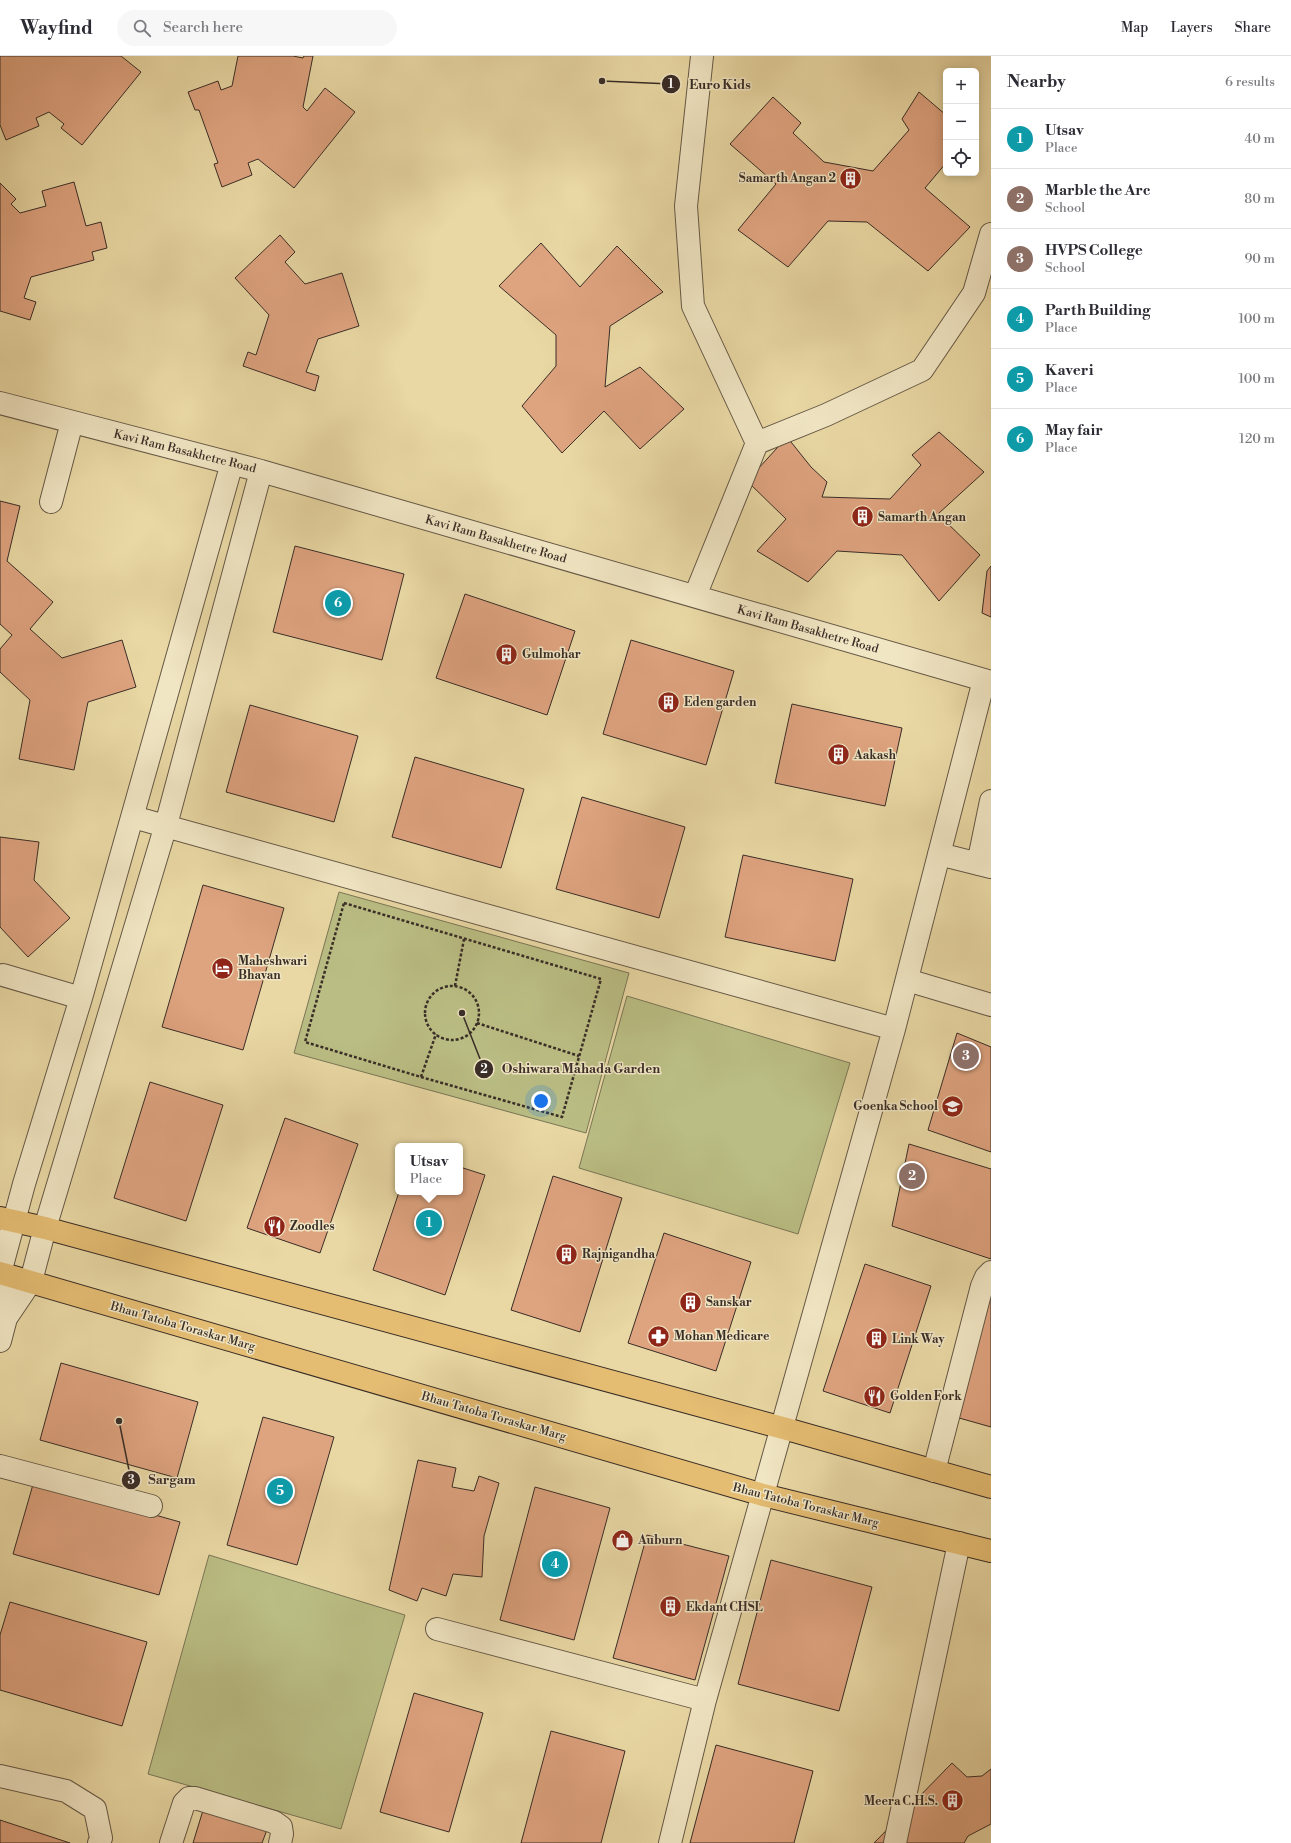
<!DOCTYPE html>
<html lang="en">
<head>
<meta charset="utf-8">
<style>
  :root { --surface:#fff; --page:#f7f7f7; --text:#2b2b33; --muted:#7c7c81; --line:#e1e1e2; --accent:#8f2418 }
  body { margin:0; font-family:"Libre Bodoni",serif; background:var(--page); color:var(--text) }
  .controls { position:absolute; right:12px; top:12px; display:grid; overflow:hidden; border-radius:6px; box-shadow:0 2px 10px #0003 }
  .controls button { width:36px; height:36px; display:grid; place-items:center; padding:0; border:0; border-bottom:1px solid var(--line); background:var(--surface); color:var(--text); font:20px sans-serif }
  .you { position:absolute; left:541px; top:1045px; width:14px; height:14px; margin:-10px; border:3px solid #fff; border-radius:50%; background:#1a73e8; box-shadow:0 0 0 6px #1a73e833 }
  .badge { display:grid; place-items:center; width:26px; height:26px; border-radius:50%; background:var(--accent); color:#fff; font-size:13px; font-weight:700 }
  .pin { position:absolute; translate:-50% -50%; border:2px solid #fff; box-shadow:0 1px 4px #0006 }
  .popup { position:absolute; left:395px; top:1087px; width:68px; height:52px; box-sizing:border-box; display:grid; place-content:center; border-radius:6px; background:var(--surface); filter:drop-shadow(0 1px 3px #0005); font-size:13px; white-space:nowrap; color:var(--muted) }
  .popup b { font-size:15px; color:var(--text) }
  .popup::after { content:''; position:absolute; left:50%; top:100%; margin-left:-8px; border:8px solid transparent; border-top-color:var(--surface) }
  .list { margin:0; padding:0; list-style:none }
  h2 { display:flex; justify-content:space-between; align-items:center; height:52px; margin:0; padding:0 16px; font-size:17px }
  h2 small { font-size:13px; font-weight:400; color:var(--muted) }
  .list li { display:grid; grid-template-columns:26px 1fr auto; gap:12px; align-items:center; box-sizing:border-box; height:60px; padding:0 16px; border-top:1px solid var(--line) }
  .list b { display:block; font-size:15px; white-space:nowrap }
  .list p { margin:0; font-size:13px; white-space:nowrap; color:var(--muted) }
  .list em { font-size:13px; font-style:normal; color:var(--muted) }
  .icon { flex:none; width:22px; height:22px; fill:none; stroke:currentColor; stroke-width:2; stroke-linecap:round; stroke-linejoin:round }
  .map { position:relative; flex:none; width:991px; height:1787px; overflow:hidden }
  header { display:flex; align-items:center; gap:24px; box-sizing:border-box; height:56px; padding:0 20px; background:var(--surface); border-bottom:1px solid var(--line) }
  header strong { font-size:19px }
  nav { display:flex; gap:22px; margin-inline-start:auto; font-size:14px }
  .search { width:280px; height:36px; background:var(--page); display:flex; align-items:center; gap:10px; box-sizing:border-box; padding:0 14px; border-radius:22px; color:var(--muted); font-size:15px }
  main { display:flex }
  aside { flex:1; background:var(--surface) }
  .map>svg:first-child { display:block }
  .green { fill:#babe84; stroke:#7a7656 }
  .building { fill:#dea37f; stroke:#392d27 }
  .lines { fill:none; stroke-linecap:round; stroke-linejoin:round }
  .minor-casing { stroke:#655846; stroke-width:24 }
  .major-casing { stroke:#392d27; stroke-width:24 }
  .path { stroke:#392d27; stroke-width:2.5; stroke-dasharray:3 2; stroke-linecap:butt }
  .minor { stroke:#f1e6c4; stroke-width:22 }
  .major { stroke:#e4bc72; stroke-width:22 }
  .labels { text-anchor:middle; stroke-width:3; stroke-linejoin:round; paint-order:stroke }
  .poi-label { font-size:12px; font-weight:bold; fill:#392d27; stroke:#f1e6c4; text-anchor:start }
  .street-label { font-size:12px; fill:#392d27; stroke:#f1e6c4 }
  .leader { fill:none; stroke:#392d27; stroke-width:1.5 }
  .callout-dot { fill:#392d27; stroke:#f1e6c4; stroke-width:1.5 }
  .mark-label { font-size:12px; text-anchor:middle; font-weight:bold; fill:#fff }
  .callout-label { font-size:13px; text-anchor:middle; font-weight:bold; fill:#392d27; stroke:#f1e6c4; stroke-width:3; stroke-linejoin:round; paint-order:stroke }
</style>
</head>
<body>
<header>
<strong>Wayfind</strong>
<div class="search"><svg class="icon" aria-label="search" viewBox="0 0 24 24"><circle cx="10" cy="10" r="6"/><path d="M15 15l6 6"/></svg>Search here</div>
<nav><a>Map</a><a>Layers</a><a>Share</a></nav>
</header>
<main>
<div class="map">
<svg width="991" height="1787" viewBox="0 0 991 1787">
  <rect width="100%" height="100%" fill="#e9d8a4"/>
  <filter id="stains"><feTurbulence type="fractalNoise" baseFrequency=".005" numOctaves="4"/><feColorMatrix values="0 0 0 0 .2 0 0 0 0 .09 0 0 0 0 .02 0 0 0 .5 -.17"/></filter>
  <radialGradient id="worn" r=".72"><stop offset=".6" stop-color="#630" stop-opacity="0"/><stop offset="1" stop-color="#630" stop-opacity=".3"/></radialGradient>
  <path class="green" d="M339,836L629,917L586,1077L294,997Z
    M627,940L850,1007L798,1178L579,1112Z
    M209,1499L405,1559L341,1773L148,1718Z"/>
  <path class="building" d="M0,0H121L141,16L82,89L61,72L64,68L49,56L36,62L39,70L6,84L0,69Z
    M238,0H293L303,2L304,0H313L303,51L307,55L325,32L355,56L294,132L258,103L248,107L252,119L222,131L214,108L218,107L199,54H195L188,36L218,25L221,34L232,30Z
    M919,36L946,59V107L925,132L970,171L928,215L867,166L828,165L788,211L738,174L776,128L730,88L773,41L801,67L793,77L824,106L873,115L909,74L902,63Z
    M74,126L86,170L101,166L107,192L92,196L94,204L31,221L24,242L36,246L30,264L0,255V127L16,143L11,148L20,157L46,150L42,135Z
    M280,179L295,196L285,206L305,228L342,217L359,270L318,283L306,316L319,320L315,335L243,310L248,296L256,299L269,259L235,222Z
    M541,187L580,231L617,190L663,236L610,270L605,331L640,311L684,353L640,393L604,355L562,397L522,350L556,310V279L499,230Z
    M939,376L984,416L938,458L980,499L939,545L902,499L837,495L808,526L757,495L786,463L747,425L787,381L811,411L827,426L822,441L890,443L921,409L912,399Z
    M0,445L20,450L7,505L53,546L30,573L62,602L122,584L136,631L88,646L74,714L19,703L30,644L0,616V593L12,579L0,568Z
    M295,490L404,518L382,604L273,576Z
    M991,510V561L982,557L987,515Z
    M465,538L575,575L547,659L436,622Z
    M631,584L734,615L706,709L603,678Z
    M792,648L902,672L885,750L775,727Z
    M250,649L358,680L334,766L226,736Z
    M415,701L524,733L501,812L392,781Z
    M582,741L685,771L659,862L556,833Z
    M0,781L39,786L34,824L70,862L28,901L0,871Z
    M743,799L853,823L835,905L725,881Z
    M203,829L284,852L243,994L162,971Z
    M957,977L991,991V1096L928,1074Z
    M150,1026L223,1049L186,1165L114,1142Z
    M285,1062L358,1088L320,1197L247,1172Z
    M909,1088L991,1113V1203L892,1170Z
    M460,1111L485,1119L445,1239L373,1214L399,1136H460Z
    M553,1120L622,1142L580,1276L511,1254Z
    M664,1177L751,1206L716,1315L628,1287Z
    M865,1208L931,1230L890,1357L823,1335Z
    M991,1224V1371L952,1360Z
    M61,1307L198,1346L177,1422L40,1384Z
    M263,1361L334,1381L297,1509L227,1489Z
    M418,1404L456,1412L452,1431L474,1435L479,1420L499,1427L484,1480L482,1521L453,1518L446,1540L422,1532L417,1545L389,1534Z
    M34,1425L180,1466L159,1539L13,1498Z
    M535,1431L610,1452L574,1584L500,1564Z
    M647,1479L729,1500L695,1624L613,1602Z
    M771,1504L872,1531L839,1655L738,1628Z
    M10,1546L147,1586L122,1670L0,1634V1579Z
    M414,1637L483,1657L449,1776L380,1756Z
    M551,1675L625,1695L601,1787H521Z
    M716,1689L813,1715L794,1787H690Z
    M952,1707L967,1721L982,1720L991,1713V1768L968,1780L964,1787H874Z
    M204,1751L268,1771L262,1787H193Z
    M0,1764L70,1787H0Z"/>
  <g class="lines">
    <defs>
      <path id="minor" d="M702,0L686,150L693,250L757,387
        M0,347L261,415L991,626
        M51,446L72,366
        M695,540L757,387L826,359L922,314L974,237L991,178
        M133,761L894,973
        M939,798L991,811
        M978,808L991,745
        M3,919L81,942
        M907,924L991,949
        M6,1262L0,1217L24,1128L81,942L232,407
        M0,1285L6,1262L31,1225L45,1172L166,769L261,415
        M0,1410L151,1450
        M934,1415L982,1230L986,1221L991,1216
        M437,1573L705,1644
        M0,1720L66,1735L95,1753L101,1782L99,1787
        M171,1787L184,1747L189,1742H195L274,1766L281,1771L282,1778L280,1787
        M670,1787L705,1644L894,973L984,624
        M895,1787L959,1487"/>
      <path id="major" d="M0,1162L45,1172L783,1372L991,1431
        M0,1217L763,1439L991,1495"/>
    </defs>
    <use href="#minor" class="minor-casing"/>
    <use href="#major" class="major-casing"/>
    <path class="path" d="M344,847L601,923L562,1061L421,1021L305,986Z
      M455,930L464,883
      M425 957a27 27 0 1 1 54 0a27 27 0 1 1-54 0Z
      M477,967L579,1000
      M421,1021L436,978"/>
    <use href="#minor" class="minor"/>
    <use href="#major" class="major"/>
  </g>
  <defs>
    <symbol id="building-disc" viewBox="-11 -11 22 22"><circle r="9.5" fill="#8f2418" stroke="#f1e6c4"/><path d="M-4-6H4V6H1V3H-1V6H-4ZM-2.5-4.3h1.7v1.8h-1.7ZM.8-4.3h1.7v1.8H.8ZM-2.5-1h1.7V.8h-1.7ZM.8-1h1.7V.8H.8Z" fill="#fff"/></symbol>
    <symbol id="hotel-disc" viewBox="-11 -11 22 22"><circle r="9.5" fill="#8f2418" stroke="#f1e6c4"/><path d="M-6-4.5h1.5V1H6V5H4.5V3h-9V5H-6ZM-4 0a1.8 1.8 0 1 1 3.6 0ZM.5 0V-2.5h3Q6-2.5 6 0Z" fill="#fff"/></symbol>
    <symbol id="school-disc" viewBox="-11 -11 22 22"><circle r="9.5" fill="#8f2418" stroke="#f1e6c4"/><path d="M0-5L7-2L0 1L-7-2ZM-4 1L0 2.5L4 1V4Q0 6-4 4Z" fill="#fff"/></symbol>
    <symbol id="restaurant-disc" viewBox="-11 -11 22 22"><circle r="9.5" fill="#8f2418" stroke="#f1e6c4"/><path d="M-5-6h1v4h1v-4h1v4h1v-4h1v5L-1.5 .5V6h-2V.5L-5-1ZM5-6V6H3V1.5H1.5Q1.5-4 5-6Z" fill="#fff"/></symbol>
    <symbol id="pharmacy-disc" viewBox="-11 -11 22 22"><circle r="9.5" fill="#8f2418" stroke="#f1e6c4"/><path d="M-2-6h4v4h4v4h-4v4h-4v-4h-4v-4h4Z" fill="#fff"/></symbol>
    <symbol id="shop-disc" viewBox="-11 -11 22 22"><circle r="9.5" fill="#8f2418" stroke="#f1e6c4"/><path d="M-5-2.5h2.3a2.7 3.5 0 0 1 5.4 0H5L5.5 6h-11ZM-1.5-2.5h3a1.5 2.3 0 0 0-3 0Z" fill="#fff"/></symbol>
  </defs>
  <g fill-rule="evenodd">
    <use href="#building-disc" x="838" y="110" width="25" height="25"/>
    <use href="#building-disc" x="850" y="448" width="25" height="25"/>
    <use href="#building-disc" x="494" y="586" width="25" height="25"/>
    <use href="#building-disc" x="656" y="634" width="25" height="25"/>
    <use href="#building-disc" x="826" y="686" width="25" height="25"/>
    <use href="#hotel-disc" x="210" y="900" width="25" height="25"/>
    <use href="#school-disc" x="940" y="1038" width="25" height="25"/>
    <use href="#restaurant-disc" x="262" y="1158" width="25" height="25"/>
    <use href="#building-disc" x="554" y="1186" width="25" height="25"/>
    <use href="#building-disc" x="678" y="1234" width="25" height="25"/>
    <use href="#pharmacy-disc" x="646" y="1268" width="25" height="25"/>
    <use href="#building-disc" x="864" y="1270" width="25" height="25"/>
    <use href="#restaurant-disc" x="862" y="1328" width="25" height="25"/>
    <use href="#shop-disc" x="610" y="1472" width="25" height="25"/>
    <use href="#building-disc" x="658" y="1538" width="25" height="25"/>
    <use href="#building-disc" x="940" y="1732" width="25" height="25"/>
  </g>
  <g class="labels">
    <g class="poi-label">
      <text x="836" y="126" text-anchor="end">Samarth Angan 2</text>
      <text x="878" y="465">Samarth Angan</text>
      <text x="522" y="602">Gulmohar</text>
      <text x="684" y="650">Eden garden</text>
      <text x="854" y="703">Aakash</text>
      <text x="238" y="909">Maheshwari<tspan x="238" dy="14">Bhavan</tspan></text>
      <text x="938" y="1054" text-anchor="end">Goenka School</text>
      <text x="290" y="1174">Zoodles</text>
      <text x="582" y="1202">Rajnigandha</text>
      <text x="706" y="1250">Sanskar</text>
      <text x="674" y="1284">Mohan Medicare</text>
      <text x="892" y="1287">Link Way</text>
      <text x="890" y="1344">Golden Fork</text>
      <text x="638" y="1488">Auburn</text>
      <text x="686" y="1555">Ekdant CHSL</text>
      <text x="938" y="1749" text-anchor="end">Meera C.H.S.</text>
    </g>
    <g class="street-label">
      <text transform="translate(185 395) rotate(14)" y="4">Kavi Ram Basakhetre Road</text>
      <text transform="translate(496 483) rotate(16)" y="4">Kavi Ram Basakhetre Road</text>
      <text transform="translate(808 573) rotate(16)" y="4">Kavi Ram Basakhetre Road</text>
      <text transform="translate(183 1270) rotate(16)" y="4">Bhau Tatoba Toraskar Marg</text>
      <text transform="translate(494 1360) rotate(16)" y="4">Bhau Tatoba Toraskar Marg</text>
      <text transform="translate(806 1449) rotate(14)" y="4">Bhau Tatoba Toraskar Marg</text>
    </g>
  </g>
  <path class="leader" d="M602 25L671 28M462 957L484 1013M119 1365L131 1424"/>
  <g class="callout-dot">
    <circle cx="602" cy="25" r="4"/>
    <circle cx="462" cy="957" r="4"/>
    <circle cx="119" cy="1365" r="4"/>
    <circle cx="671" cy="28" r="10"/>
    <circle cx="484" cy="1013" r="10"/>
    <circle cx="131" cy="1424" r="10"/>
  </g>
  <g class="mark-label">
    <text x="671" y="32">1</text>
    <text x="484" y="1017">2</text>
    <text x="131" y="1428">3</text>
  </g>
  <g class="callout-label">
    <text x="720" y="33">Euro Kids</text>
    <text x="581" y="1017">Oshiwara Mahada Garden</text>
    <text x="172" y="1428">Sargam</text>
  </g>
  <rect width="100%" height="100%" filter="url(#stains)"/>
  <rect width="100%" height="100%" fill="url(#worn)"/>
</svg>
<div class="controls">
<button>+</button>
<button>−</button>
<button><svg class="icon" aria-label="locate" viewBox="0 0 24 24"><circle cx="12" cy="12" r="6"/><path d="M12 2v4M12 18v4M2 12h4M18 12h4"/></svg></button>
</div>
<div class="you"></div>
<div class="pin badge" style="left:429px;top:1167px;background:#0f9aa8">1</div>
<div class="popup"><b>Utsav</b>Place</div>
<div class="pin badge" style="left:912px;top:1120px;background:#8d6e63">2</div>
<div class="pin badge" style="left:966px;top:1000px;background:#8d6e63">3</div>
<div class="pin badge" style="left:555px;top:1508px;background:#0f9aa8">4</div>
<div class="pin badge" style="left:280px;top:1435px;background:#0f9aa8">5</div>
<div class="pin badge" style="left:338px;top:547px;background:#0f9aa8">6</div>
</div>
<aside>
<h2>Nearby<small>6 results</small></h2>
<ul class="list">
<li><span class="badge" style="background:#0f9aa8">1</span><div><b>Utsav</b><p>Place</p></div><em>40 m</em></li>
<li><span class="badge" style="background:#8d6e63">2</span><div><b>Marble the Arc</b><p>School</p></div><em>80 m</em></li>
<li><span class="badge" style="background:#8d6e63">3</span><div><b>HVPS College</b><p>School</p></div><em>90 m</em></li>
<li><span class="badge" style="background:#0f9aa8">4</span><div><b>Parth Building</b><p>Place</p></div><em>100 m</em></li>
<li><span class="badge" style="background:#0f9aa8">5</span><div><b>Kaveri</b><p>Place</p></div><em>100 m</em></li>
<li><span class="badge" style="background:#0f9aa8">6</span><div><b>May fair</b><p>Place</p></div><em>120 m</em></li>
</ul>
</aside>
</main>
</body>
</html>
